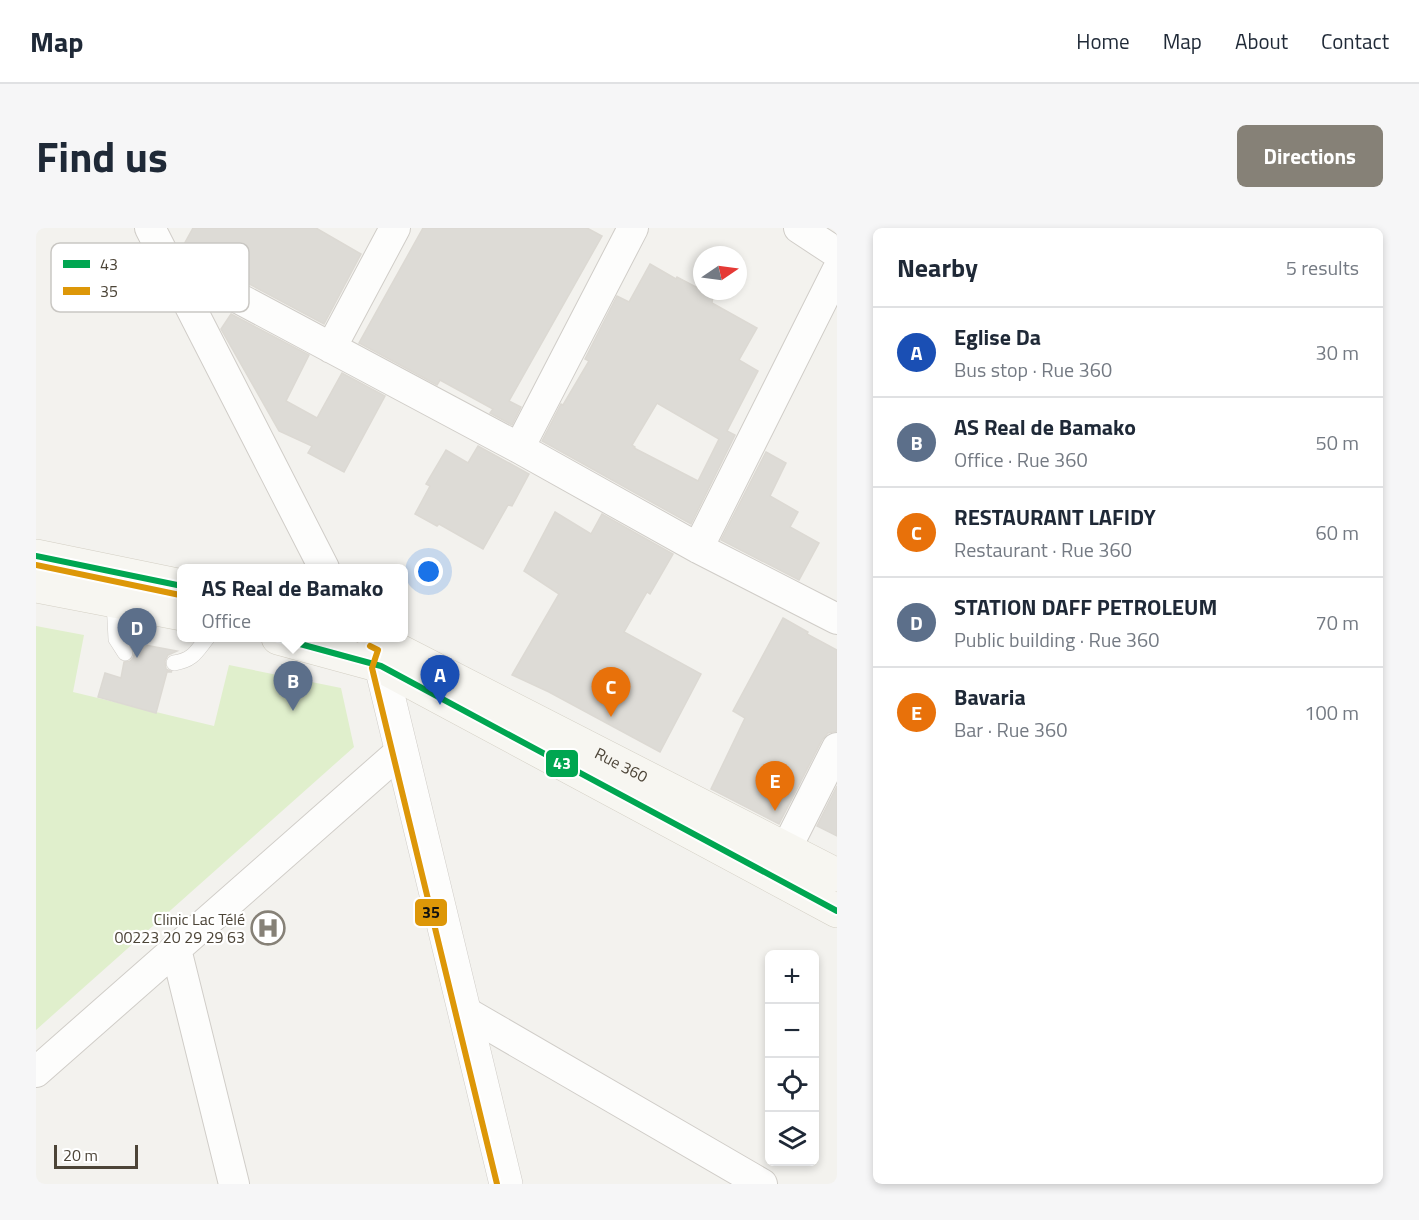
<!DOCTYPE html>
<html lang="en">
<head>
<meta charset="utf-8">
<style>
  :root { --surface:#fff; --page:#f6f6f7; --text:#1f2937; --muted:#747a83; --line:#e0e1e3; --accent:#868177 }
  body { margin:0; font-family:"Titillium Web",sans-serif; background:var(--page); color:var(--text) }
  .controls { position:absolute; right:18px; bottom:18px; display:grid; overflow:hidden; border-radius:9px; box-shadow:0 3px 9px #0003 }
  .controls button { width:54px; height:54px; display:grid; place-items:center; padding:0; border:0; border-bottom:2px solid var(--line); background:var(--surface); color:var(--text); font:30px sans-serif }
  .compass { position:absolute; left:657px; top:18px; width:54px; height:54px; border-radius:50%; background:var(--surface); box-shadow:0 3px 9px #0003; rotate:77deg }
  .scale { position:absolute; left:18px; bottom:15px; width:84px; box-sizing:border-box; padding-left:6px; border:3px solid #4c4437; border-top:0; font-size:16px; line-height:21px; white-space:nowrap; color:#4c4437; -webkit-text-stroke:4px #fff; paint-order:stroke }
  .you { position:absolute; left:393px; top:344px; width:21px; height:21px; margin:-15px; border:4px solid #fff; border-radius:50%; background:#1a73e8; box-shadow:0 0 0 9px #1a73e833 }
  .badge { display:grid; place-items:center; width:39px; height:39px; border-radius:50%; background:var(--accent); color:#fff; font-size:20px; font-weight:700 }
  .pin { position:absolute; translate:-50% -50px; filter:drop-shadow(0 2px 3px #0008) }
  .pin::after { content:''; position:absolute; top:32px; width:21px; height:18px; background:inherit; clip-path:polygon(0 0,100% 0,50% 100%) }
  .popup { position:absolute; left:141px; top:336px; width:231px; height:78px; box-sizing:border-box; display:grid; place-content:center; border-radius:9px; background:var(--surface); filter:drop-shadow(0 2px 4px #0005); font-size:20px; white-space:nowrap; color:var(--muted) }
  .popup b { font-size:22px; color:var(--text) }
  .popup::after { content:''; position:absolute; left:50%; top:100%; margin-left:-12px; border:12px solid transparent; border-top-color:var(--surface) }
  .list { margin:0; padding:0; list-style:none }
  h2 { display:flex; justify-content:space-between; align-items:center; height:78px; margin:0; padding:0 24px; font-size:26px }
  h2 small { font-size:20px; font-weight:400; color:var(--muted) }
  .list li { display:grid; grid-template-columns:39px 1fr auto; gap:18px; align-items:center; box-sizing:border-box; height:90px; padding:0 24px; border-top:2px solid var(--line) }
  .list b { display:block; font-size:22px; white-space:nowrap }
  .list p { margin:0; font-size:20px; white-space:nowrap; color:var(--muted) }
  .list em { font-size:20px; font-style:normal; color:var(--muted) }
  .icon { flex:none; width:33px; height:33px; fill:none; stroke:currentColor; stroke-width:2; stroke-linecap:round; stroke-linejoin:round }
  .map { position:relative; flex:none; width:801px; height:956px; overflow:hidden; border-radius:9px }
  header { display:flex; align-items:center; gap:36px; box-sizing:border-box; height:84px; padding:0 30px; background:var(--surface); border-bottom:2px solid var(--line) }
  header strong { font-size:28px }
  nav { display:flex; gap:33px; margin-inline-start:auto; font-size:21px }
  .intro { display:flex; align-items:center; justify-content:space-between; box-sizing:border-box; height:144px; padding:0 36px }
  h1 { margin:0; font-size:42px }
  .button { padding:15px 27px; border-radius:9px; background:var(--accent); color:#fff; font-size:21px; font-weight:700 }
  main { display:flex; gap:36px; padding:0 36px }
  aside { flex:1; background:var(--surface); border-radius:9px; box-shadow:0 3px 9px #0003 }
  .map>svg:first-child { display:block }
  .green { fill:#e0efcc }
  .building { fill:#dddbd6; stroke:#dcd9d3; stroke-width:1.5; fill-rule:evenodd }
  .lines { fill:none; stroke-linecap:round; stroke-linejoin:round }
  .service-casing { stroke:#d0cdc8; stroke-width:16 }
  .minor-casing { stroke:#d0cdc8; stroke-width:32 }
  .tertiary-casing { stroke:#d0cdc8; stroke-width:34 }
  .secondary-casing { stroke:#d3cfc4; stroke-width:34 }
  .service { stroke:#fdfdfc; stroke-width:15 }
  .minor { stroke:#fdfdfc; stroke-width:30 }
  .tertiary { stroke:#fdfdfc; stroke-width:33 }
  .secondary { stroke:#f7f6f1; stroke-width:33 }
  .bus-1-casing { stroke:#fff; stroke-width:10 }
  .bus-2-casing { stroke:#fff; stroke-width:10 }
  .bus-1 { stroke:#00a651; stroke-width:6 }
  .bus-2 { stroke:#dd9708; stroke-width:6 }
  .labels { text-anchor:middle; stroke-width:4.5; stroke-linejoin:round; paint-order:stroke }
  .street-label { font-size:16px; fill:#4c4437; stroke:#fff }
  .poi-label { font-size:16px; fill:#4c4437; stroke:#fff; text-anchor:end }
  .key { fill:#fff; stroke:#c9c7c3; stroke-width:1.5 }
  .key-label { font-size:16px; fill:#4c4437 }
  .line-badge { stroke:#fff; stroke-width:2 }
  .badge-label { font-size:16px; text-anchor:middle; font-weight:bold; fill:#fff }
  .pale-badge-label { font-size:16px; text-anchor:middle; font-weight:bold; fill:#111 }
</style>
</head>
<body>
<header>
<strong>Map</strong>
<nav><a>Home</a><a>Map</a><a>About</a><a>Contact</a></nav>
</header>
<div class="intro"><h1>Find us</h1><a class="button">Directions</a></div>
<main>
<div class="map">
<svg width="801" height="956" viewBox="0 0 801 956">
  <rect width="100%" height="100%" fill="#f3f2ee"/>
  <path class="green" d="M0,398L48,407L37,464L178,498L193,437L305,460L318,519L0,802Z"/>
  <path class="building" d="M157,0H280L325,26L288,96L146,20Z
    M387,0H551L566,8L473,173L485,179L476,197L454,185L457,181L404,152L401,157L323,115Z
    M614,36L640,51L641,49L677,68L676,75L721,100L703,132L722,143L691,203L699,207L655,296L506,213L525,176L527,177L553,133L549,131L581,68L593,74ZM621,175L683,211L662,253L598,220L599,219L596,217Z
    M195,86L273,127L250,173L281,190L306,145L349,168L308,244L272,225L276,218L243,203L185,101Z
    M442,218L493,246L476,278L472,277L447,321L403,296L401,298L379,286L394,258L390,256L410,222L432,235Z
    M730,224L750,235L734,268L762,284L754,299L783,315L763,352L685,312Z
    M519,284L555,306L566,286L637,326L614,366L611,364L588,404L665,446L624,524L513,464L476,447L523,366L488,343Z
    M747,390L772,404L771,406L801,422V503L792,505L786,512L743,596L675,561L709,490L697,483Z
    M93,414L141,423L132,427L129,433L130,441L136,444H131L120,485L62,469L69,445L85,450L88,434L94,433L97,430L99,424Z
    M801,558V608L781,598Z"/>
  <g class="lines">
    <defs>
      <path id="service" d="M78,373L80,411L89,425
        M138,435C157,432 160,424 171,410"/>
      <path id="minor" d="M114,0L288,340
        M763,0L801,25
        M131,32L483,220L662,320L801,391
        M295,120L359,0
        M483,220L597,0
        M662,320L801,43
        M750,621L801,520
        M140,721L198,956
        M428,783L726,956
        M0,844L366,522"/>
      <path id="tertiary" d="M354,417L345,438L470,956"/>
      <g id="secondary">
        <path d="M0,328L146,358"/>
        <path d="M0,358L146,386"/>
        <path d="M242,410L345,438L801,683"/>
        <path id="s1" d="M338,410L801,647"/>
      </g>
    </defs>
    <use href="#service" class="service-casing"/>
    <use href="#minor" class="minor-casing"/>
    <use href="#tertiary" class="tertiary-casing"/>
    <use href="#secondary" class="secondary-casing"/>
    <use href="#service" class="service"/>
    <use href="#minor" class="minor"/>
    <use href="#tertiary" class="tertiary"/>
    <use href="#secondary" class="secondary"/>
    <defs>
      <path id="bus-1" d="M0,328L146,358
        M242,410L345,438L801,683"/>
      <path id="bus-2" d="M0,337L144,367
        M334,418L342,422L336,440L461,956"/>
    </defs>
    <use href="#bus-1" class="bus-1-casing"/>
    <use href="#bus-2" class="bus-2-casing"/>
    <use href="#bus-1" class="bus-1"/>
    <use href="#bus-2" class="bus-2"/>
  </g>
  <defs>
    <symbol id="hospital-ring" viewBox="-11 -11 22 22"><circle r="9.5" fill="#fff" stroke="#868177" stroke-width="1.5"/><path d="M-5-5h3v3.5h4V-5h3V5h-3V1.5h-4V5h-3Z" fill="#868177"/></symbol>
  </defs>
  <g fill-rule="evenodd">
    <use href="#hospital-ring" x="213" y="681" width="38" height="38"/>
  </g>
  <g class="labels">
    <g class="street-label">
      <text dy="6" stroke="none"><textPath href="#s1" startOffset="278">Rue 360</textPath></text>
    </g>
    <g class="poi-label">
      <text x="209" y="697">Clinic Lac Télé<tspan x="209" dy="18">00223 20 29 29 63</tspan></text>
    </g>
  </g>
  <rect x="15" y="15" width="198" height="69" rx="9" class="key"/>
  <rect x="27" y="32" width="27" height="8" fill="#00a651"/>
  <rect x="27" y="59" width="27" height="8" fill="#dd9708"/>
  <g class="key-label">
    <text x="64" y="42">43</text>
    <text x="64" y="69">35</text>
  </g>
  <g class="line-badge">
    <rect x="509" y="521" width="34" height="29" rx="6" fill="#00a651"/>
    <rect x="378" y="670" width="34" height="29" rx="6" fill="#dd9708"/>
  </g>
  <g class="badge-label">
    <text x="526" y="541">43</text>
  </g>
  <g class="pale-badge-label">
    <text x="395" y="690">35</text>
  </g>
</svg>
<div class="controls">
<button>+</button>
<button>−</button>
<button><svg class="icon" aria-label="locate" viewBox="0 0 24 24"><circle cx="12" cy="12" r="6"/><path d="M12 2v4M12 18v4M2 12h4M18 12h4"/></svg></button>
<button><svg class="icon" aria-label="layers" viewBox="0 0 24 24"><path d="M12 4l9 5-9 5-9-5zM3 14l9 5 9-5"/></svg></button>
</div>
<svg class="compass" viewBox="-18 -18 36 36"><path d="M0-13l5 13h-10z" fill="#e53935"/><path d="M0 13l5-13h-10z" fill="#747a83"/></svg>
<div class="scale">20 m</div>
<div class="you"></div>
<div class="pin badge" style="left:404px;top:477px;background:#1a4fb4">A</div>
<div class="pin badge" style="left:257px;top:483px;background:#5c6f8a">B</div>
<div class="popup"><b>AS Real de Bamako</b>Office</div>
<div class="pin badge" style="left:575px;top:489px;background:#e8710a">C</div>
<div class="pin badge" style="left:101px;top:430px;background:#5c6f8a">D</div>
<div class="pin badge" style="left:739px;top:583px;background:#e8710a">E</div>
</div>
<aside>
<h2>Nearby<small>5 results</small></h2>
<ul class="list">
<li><span class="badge" style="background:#1a4fb4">A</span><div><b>Eglise Da</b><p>Bus stop · Rue 360</p></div><em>30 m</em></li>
<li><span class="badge" style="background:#5c6f8a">B</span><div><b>AS Real de Bamako</b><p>Office · Rue 360</p></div><em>50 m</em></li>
<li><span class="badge" style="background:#e8710a">C</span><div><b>RESTAURANT LAFIDY</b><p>Restaurant · Rue 360</p></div><em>60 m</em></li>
<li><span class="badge" style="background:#5c6f8a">D</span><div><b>STATION DAFF PETROLEUM</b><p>Public building · Rue 360</p></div><em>70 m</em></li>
<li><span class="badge" style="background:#e8710a">E</span><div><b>Bavaria</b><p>Bar · Rue 360</p></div><em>100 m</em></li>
</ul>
</aside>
</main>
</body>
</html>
